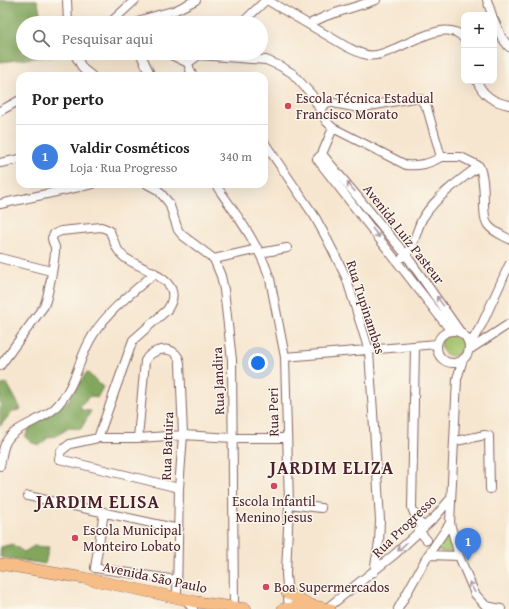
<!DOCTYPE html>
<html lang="pt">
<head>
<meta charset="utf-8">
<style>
  :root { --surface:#fff; --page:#f2f2f2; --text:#222; --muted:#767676; --line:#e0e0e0; --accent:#0b8043 }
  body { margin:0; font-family:"Gentium Book Plus",serif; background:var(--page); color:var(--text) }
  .controls { position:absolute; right:12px; top:12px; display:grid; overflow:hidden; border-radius:8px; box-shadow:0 4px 16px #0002 }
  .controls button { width:36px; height:36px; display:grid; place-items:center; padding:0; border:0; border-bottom:1px solid var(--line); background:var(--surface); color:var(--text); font:20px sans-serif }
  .you { position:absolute; left:258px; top:363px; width:14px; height:14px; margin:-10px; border:3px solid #fff; border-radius:50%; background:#1a73e8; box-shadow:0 0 0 6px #1a73e833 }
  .badge { display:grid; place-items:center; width:26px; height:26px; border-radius:50%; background:var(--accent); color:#fff; font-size:13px; font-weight:700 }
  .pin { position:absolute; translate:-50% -33px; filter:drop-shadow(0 1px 2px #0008) }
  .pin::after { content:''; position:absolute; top:21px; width:14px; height:12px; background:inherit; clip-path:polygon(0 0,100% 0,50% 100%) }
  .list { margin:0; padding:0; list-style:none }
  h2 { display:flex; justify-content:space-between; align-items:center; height:52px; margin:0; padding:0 16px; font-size:17px }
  h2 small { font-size:13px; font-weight:400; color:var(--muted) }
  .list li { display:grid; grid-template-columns:26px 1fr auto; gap:12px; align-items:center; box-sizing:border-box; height:64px; padding:0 16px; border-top:1px solid var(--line) }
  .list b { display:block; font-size:15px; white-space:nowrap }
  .list p { margin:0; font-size:13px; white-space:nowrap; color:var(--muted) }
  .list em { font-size:13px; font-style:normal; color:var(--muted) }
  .icon { flex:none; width:22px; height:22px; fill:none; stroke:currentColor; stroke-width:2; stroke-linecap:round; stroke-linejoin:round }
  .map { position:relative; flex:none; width:509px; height:609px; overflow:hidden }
  .search { position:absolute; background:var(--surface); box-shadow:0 4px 16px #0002; left:16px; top:16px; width:252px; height:44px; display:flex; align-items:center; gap:10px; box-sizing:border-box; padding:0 14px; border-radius:22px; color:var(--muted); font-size:15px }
  .panel { position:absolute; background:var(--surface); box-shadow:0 4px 16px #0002; left:16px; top:72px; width:252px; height:116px; border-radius:12px }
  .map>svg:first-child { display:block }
  .green { fill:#a2c068; stroke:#76704a }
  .forest { fill:#81a65c; stroke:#666244 }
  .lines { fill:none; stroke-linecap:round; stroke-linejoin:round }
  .minor-casing { stroke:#866564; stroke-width:10 }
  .major-casing { stroke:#866564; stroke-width:12 }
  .minor { stroke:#fff; stroke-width:8 }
  .major { stroke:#f6be86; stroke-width:11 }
  .oneway { stroke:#ae9aa0 }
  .poi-dot { fill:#d1495b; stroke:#fbf7ec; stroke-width:1.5 }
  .labels { text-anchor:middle; stroke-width:3; stroke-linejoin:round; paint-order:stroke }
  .poi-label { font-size:14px; fill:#4a1f2b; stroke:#fbf7ec; text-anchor:start }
  .street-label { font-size:14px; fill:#4a1f2b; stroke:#fbf7ec }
  .district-label { font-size:18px; font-weight:bold; letter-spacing:1px; fill:#4a1f2b; stroke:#fbf7ec }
</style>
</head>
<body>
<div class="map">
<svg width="509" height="609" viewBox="0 0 509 609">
  <rect width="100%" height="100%" fill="#fbf7ec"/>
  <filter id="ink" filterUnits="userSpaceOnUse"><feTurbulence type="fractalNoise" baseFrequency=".025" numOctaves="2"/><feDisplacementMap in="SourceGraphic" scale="8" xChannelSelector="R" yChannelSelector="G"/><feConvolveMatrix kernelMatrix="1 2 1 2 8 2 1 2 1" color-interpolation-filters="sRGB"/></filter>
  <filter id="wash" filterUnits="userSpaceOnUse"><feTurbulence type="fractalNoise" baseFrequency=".012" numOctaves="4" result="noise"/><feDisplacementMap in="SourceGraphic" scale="16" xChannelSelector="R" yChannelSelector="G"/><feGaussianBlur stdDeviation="0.9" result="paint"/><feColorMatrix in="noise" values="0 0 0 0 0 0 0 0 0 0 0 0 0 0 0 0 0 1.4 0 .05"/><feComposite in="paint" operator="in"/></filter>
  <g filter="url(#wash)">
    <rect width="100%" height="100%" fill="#f6e6cf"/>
    <path class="green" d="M441 345a11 11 0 1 1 22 0a11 11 0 1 1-22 0Z
      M450,528L456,553L435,551Z"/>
    <path class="forest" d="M0,0H37L43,23H23V53H51L52,56L0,62Z
      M87,372L103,387L97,398L90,396L80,406L82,410L91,411L81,429L69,428L56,436L49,437L40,445L32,443L25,437L30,427L67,402Z
      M7,383L21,409L12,412L0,426V386Z
      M12,544L24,552L34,546L49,547L45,564L0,557L1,547Z"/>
  </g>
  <g filter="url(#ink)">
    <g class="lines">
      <defs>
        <path id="minor" d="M67,0L68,23
          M267,0L347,47C356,51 366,57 376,55C399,52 447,14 464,39
          M487,0L492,15
          M494,20L502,38L509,47
          M110,23L135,0
          M137,23L144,19L176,10L196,0
          M242,23L266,0
          M309,24L326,16L376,0
          M74,53L83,69L92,76
          M140,53L151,76
          M169,54L188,63
          M188,63L199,55L266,60L280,66L292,73L312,95L326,121L333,128L406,165C420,166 429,164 441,157
          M188,63L190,70L193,76
          M477,81C483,96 494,102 509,105
          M321,108L328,102L359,108L413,98L420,99L427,108L441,157
          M0,111L20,100
          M333,128L322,154L317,159L451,331
          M264,142L315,217L327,239L346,277L369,351L380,520L379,542L374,572
          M322,154L406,255L461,333
          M441,157H461L479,166C488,185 480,214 488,225C493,232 502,235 509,239
          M0,163L20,159
          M147,184L158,190L169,203L178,230L182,235L214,259L221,276L224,290L232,360L234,608
          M215,184C236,214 259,244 270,279L285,357L289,504L286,574L289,609
          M0,204L93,184
          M260,253L287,248
          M403,257C415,249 416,227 424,216C437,196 460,180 479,166
          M0,258L51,271
          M214,259L258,249
          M437 347a16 16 0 1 1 32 0a16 16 0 1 1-32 0Z
          M415,346L412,508L417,520L424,527
          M469,346L482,324L509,265
          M469,350L509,324
          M285,357L437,344
          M463,359L457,379L450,523L459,556L475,594L486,606L501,609
          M0,366L44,306C48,298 56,254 55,247C54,243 52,242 52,238L54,234L61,231L101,227L109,230C114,239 115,250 124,257C140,270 189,279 167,310L133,340L98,438
          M138,438L145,361C152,347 177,344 180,363L183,435L179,488L177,597
          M456,441L485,435L489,436L490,489
          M0,466C2,457 2,450 6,442C13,427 43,420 55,408C78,384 77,360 93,335C109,310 133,292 155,273
          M179,488L59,459L61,451L70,444L98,438H138L183,435L233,438H286
          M28,496L179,529
          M289,504L321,508
          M104,512L95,568L177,580
          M419,531L427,540
          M428,555L459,556
          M185,599L193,609
          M326,609L395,554L436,516L451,498
          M398,609L428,555L450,523"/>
        <path id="major" d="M0,564L84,578L197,602L246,609
          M287,593L311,605
          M283,609L313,606L330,609"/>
      </defs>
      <use href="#minor" class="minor-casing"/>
      <use href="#major" class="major-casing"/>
      <use href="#minor" class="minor"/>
      <use href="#major" class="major"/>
    </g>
    <defs><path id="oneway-shaft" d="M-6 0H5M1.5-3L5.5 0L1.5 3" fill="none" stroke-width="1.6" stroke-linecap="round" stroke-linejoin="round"/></defs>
    <g class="oneway">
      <use href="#oneway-shaft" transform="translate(351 187) rotate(-131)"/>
      <use href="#oneway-shaft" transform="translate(376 233) rotate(52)"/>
      <use href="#oneway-shaft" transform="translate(440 301) rotate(-126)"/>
      <use href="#oneway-shaft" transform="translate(402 547) rotate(136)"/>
      <use href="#oneway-shaft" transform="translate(472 587) rotate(-118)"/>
    </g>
  </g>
  <g class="poi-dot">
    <circle cx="288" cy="106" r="4"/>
    <circle cx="274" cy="486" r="4"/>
    <circle cx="75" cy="538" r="4"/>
    <circle cx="266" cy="587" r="4"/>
  </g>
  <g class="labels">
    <g class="poi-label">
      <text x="296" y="103">Escola Técnica Estadual<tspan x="296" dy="16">Francisco Morato</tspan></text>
      <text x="274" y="506" text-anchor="middle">Escola Infantil<tspan x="274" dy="16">Menino jesus</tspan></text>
      <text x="83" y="535">Escola Municipal<tspan x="83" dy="16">Monteiro Lobato</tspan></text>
      <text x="274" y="592">Boa Supermercados</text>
    </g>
    <g class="street-label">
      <text transform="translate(404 234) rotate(52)" y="5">Avenida Luiz Pasteur</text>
      <text transform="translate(366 307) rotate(72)" y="5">Rua Tupinambas</text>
      <text transform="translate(218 381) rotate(-92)" y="5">Rua Jandira</text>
      <text transform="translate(273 412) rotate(-91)" y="5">Rua Peri</text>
      <text transform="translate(167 446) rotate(-88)" y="5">Rua Batuira</text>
      <text transform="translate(404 526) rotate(-44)" y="5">Rua Progresso</text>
      <text transform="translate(155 577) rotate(12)" y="5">Avenida São Paulo</text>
    </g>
    <g class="district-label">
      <text x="332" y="474">JARDIM ELIZA</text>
      <text x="98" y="508">JARDIM ELISA</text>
    </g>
  </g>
</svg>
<div class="controls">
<button>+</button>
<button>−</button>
</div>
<div class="you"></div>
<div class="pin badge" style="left:468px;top:561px;background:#3f7fe0">1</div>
<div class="search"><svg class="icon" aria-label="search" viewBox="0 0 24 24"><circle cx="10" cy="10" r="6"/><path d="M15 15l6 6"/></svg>Pesquisar aqui</div>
<section class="panel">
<h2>Por perto<small></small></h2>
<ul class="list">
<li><span class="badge" style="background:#3f7fe0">1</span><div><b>Valdir Cosméticos</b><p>Loja · Rua Progresso</p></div><em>340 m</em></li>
</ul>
</section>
</div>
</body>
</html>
